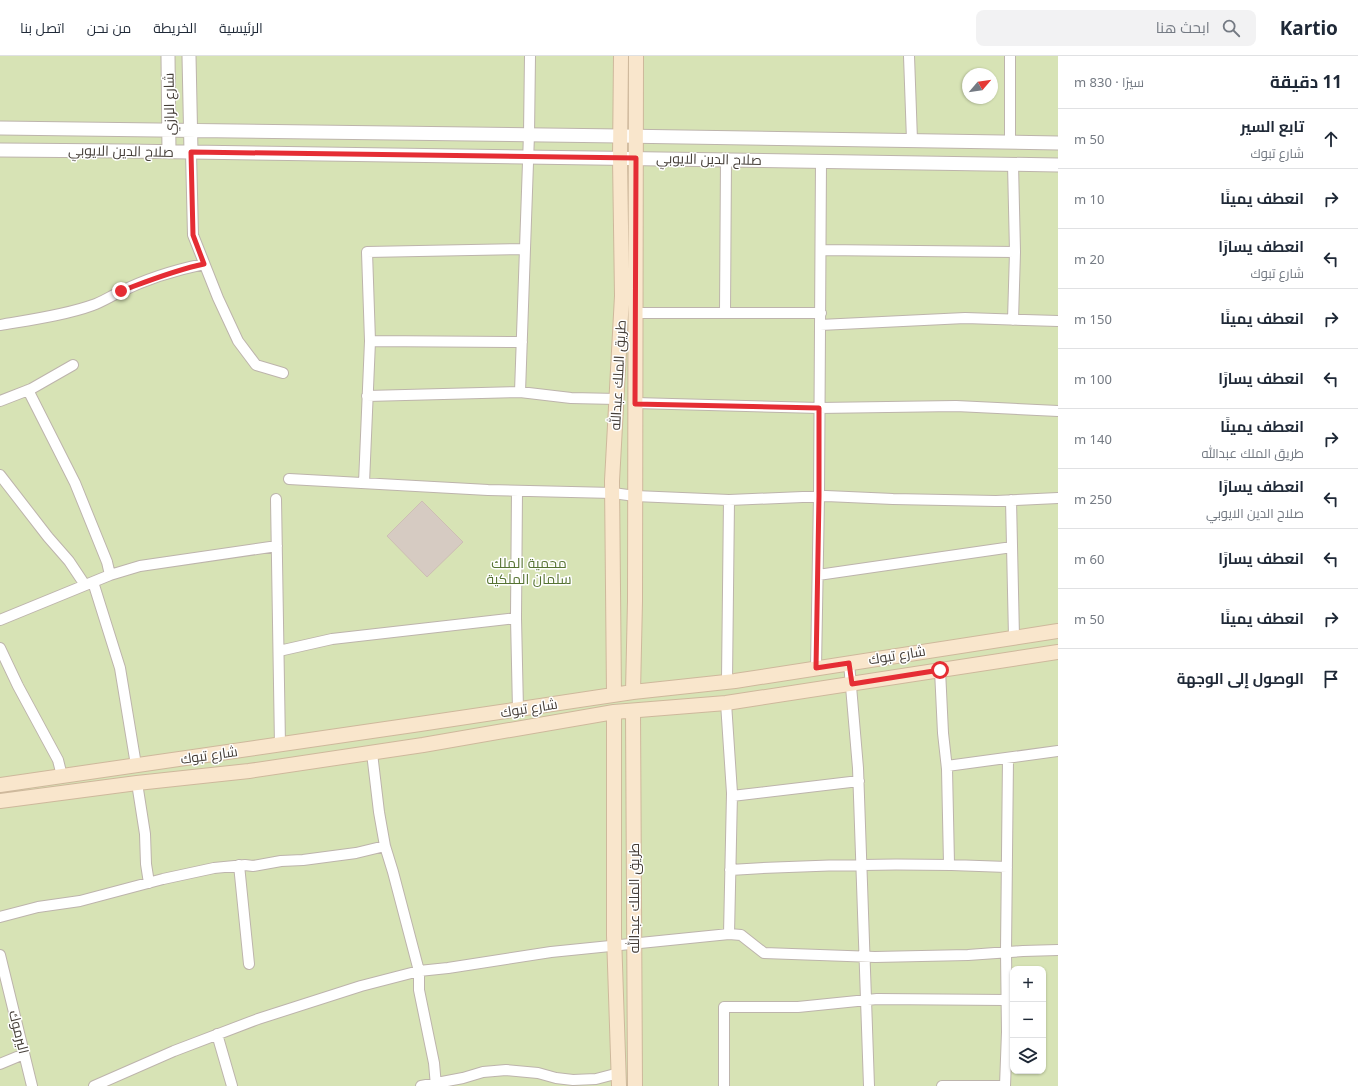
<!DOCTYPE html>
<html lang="ar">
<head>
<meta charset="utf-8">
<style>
  :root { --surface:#fff; --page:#f2f2f3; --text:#1f2937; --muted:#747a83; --line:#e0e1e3 }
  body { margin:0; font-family:"Noto Sans",Cairo,sans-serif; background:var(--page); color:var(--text); direction:rtl }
  .controls { position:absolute; right:12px; bottom:12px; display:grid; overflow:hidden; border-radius:8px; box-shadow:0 1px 3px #0004 }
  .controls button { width:36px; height:36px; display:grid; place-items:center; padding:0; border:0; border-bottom:1px solid var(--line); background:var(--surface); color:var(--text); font:20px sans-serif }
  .compass { position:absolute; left:962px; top:12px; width:36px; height:36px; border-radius:50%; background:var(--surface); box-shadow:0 1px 3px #0004; rotate:61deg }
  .stop { position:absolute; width:12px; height:12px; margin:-9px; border:3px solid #e52d34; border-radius:50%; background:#fff }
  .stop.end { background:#e52d34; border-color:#fff; box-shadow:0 1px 4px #0008 }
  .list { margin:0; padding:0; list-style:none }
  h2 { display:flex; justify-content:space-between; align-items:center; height:52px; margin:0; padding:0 16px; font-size:17px }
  h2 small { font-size:13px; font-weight:400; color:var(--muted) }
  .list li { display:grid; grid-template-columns:26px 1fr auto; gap:12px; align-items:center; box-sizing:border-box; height:60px; padding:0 16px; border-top:1px solid var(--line) }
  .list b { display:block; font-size:15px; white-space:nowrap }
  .list p { margin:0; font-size:13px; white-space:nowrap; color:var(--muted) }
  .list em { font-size:13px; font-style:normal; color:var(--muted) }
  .icon { flex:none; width:22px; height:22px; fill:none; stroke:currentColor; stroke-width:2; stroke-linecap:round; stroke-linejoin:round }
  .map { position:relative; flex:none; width:1058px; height:1030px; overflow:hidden; direction:ltr }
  header { display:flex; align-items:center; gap:24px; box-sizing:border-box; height:56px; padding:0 20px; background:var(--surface); border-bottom:1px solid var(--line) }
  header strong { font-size:19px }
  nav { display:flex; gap:22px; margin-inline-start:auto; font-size:14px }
  .search { width:280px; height:36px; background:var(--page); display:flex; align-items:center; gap:10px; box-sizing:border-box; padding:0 14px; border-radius:8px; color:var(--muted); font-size:15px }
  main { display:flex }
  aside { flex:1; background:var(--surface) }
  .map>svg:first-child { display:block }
  .green { fill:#d7e3b5; fill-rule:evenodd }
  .building { fill:#d6cbc2; stroke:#cdbeb3 }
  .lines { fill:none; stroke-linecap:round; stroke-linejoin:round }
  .minor-casing { stroke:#bdb4ac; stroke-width:12 }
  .tertiary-casing { stroke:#bdb4ac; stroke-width:15 }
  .secondary-casing { stroke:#ceb89c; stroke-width:16 }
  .minor { stroke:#fff; stroke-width:10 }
  .tertiary { stroke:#fff; stroke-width:13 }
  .secondary { stroke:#f9e6cc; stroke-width:14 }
  .route { stroke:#e52d34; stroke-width:5 }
  .labels { text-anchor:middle; stroke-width:3; stroke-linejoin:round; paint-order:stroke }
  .street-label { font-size:14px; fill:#453e38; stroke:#fff }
  .park-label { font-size:14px; fill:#557231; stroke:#fff }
</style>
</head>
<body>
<header>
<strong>Kartio</strong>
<div class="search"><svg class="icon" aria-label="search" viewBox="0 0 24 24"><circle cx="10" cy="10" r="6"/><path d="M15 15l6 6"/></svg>ابحث هنا</div>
<nav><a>الرئيسية</a><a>الخريطة</a><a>من نحن</a><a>اتصل بنا</a></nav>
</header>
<main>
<aside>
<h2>11 دقيقة<small>سيرًا · 830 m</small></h2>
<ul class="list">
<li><svg class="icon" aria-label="ahead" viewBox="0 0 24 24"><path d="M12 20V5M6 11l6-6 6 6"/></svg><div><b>تابع السير</b><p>شارع تبوك</p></div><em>50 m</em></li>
<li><svg class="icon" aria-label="right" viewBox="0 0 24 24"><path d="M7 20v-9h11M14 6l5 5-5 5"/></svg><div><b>انعطف يمينًا</b></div><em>10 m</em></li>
<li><svg class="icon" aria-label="left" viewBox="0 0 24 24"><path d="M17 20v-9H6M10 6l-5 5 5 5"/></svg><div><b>انعطف يسارًا</b><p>شارع تبوك</p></div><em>20 m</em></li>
<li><svg class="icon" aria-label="right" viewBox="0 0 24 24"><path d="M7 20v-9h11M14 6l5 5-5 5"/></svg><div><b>انعطف يمينًا</b></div><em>150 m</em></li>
<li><svg class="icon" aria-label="left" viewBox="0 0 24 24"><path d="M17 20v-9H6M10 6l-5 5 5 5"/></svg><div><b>انعطف يسارًا</b></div><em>100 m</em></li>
<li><svg class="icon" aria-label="right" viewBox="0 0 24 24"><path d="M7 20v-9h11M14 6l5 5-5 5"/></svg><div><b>انعطف يمينًا</b><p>طريق الملك عبدالله</p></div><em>140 m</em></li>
<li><svg class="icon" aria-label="left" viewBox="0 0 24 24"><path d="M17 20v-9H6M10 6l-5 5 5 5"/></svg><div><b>انعطف يسارًا</b><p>صلاح الدين الايوبي</p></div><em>250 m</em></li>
<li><svg class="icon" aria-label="left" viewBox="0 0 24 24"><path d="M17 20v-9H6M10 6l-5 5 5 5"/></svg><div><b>انعطف يسارًا</b></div><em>60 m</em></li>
<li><svg class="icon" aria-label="right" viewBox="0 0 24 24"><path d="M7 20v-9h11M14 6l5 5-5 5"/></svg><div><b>انعطف يمينًا</b></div><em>50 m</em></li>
<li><svg class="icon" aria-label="arrive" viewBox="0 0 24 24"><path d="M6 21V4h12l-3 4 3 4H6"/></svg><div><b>الوصول إلى الوجهة</b></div></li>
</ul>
</aside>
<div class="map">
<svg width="1058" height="1030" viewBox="0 0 1058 1030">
  <rect width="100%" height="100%" fill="#f3eee9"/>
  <path class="green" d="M0,0H1058V1030H0ZM968,18H992V42H968ZM1013,913H1043V1015H1013Z"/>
  <path class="building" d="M422,445L463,486L427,521L387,480Z"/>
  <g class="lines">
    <defs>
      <path id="minor" d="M909,0L912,84
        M1010,86V0
        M191,96L193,179L218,242L238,285L256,309L283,317
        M821,194L1015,196
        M636,257H821
        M725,257L726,103
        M1013,264L1015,196L1013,108
        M0,269C29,264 66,259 93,249C102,246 111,240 120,236C146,223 175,214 204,208
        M820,269L965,262L1058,265
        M370,285L522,286
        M28,334L75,427L107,506L110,519
        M520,336L529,78L530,0
        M367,340L520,336L571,342L617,343
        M0,345L31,333L73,309
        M635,347L819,352L956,350L1058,355
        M0,419L48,481L69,505L85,529
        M289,423L488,434L613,437L635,440L729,444L826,440L893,443L996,445L1058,442
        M364,427L370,285L367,196L525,193
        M517,435L516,562L518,654
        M276,443L280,689
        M1011,444L1014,581
        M818,519L1012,491
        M93,526L120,612L136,709
        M0,564L110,519L140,510L277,490
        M0,592L18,630L58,704L62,720
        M279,595L332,583L516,562
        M849,607L858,712L869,1030
        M816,612L819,440L821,105
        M940,614L943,677L947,713L949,808
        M727,625L729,444
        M726,647L732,737L729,878
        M372,697L379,756L385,790L393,816L419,915V934L434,1007L436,1030
        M947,710L1058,695
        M137,727L145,778L146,808L149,827
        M732,740L859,725
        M239,809L249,908
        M730,814C822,808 915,807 1007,811
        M0,861L38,851L80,845L163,823L214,812L245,809L253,810L281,805L303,804L356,797L385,790
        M0,899L32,1030
        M217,978L232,1030
        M0,1008L24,998
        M94,1030L174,995L258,963L361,930L419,915L448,912L551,896L729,878L741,879L764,897L875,901L968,899L1023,895L1058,894
        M421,1030L463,1022L483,1016L506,1014L538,1017L556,1022L573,1024L596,1023L619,1017
        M724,1030V951H798L877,943L1006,944
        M942,1030H1005
        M1005,1030L1007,976L1006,896L1008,702"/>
      <path id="tertiary" d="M168,0L169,96
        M189,0L191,96
        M0,72L620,80L1058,87
        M0,94L125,95L1058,109"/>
      <path id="secondary" d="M633,636L635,545L636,0
        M614,639L612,425L622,240L620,102L621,0
        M633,655L635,1030
        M614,656V879L619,1030
        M0,729L420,668L633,636L735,625L1058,575
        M0,745L137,727L249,715L423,689L614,656L726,647L1058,596"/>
    </defs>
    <use href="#minor" class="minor-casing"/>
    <use href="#tertiary" class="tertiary-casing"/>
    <use href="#secondary" class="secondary-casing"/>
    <use href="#minor" class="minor"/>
    <use href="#tertiary" class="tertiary"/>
    <use href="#secondary" class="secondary"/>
  </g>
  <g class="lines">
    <path class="route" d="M121,235C148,225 175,214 204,208L193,179L191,96L636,102L635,348L819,352V440L816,612L849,607L852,628L940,614"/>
  </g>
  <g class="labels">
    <g class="street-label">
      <text transform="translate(169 48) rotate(-91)" y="5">شارع الرازي</text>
      <text transform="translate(121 95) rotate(1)" y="5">صلاح الدين الايوبي</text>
      <text transform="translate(709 103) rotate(1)" y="5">صلاح الدين الايوبي</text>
      <text transform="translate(618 319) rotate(-87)" y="5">طريق الملك عبدالله</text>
      <text transform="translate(897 599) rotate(-9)" y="5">شارع تبوك</text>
      <text transform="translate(529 652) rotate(-9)" y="5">شارع تبوك</text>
      <text transform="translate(209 699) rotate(-8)" y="5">شارع تبوك</text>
      <text transform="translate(634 842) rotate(-90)" y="5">طريق الملك عبدالله</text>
      <text transform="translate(19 976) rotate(76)" y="5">اليرموك</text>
    </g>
    <g class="park-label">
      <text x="529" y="512">محمية الملك<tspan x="529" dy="16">سلمان الملكية</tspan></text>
    </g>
  </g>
</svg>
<div class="controls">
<button>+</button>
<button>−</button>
<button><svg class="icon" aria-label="layers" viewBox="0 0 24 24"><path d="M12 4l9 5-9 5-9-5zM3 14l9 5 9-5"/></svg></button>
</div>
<svg class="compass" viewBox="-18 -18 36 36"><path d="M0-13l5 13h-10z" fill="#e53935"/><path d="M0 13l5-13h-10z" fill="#747a83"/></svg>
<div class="stop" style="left:940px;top:614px"></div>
<div class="stop end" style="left:121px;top:235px"></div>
</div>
</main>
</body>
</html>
